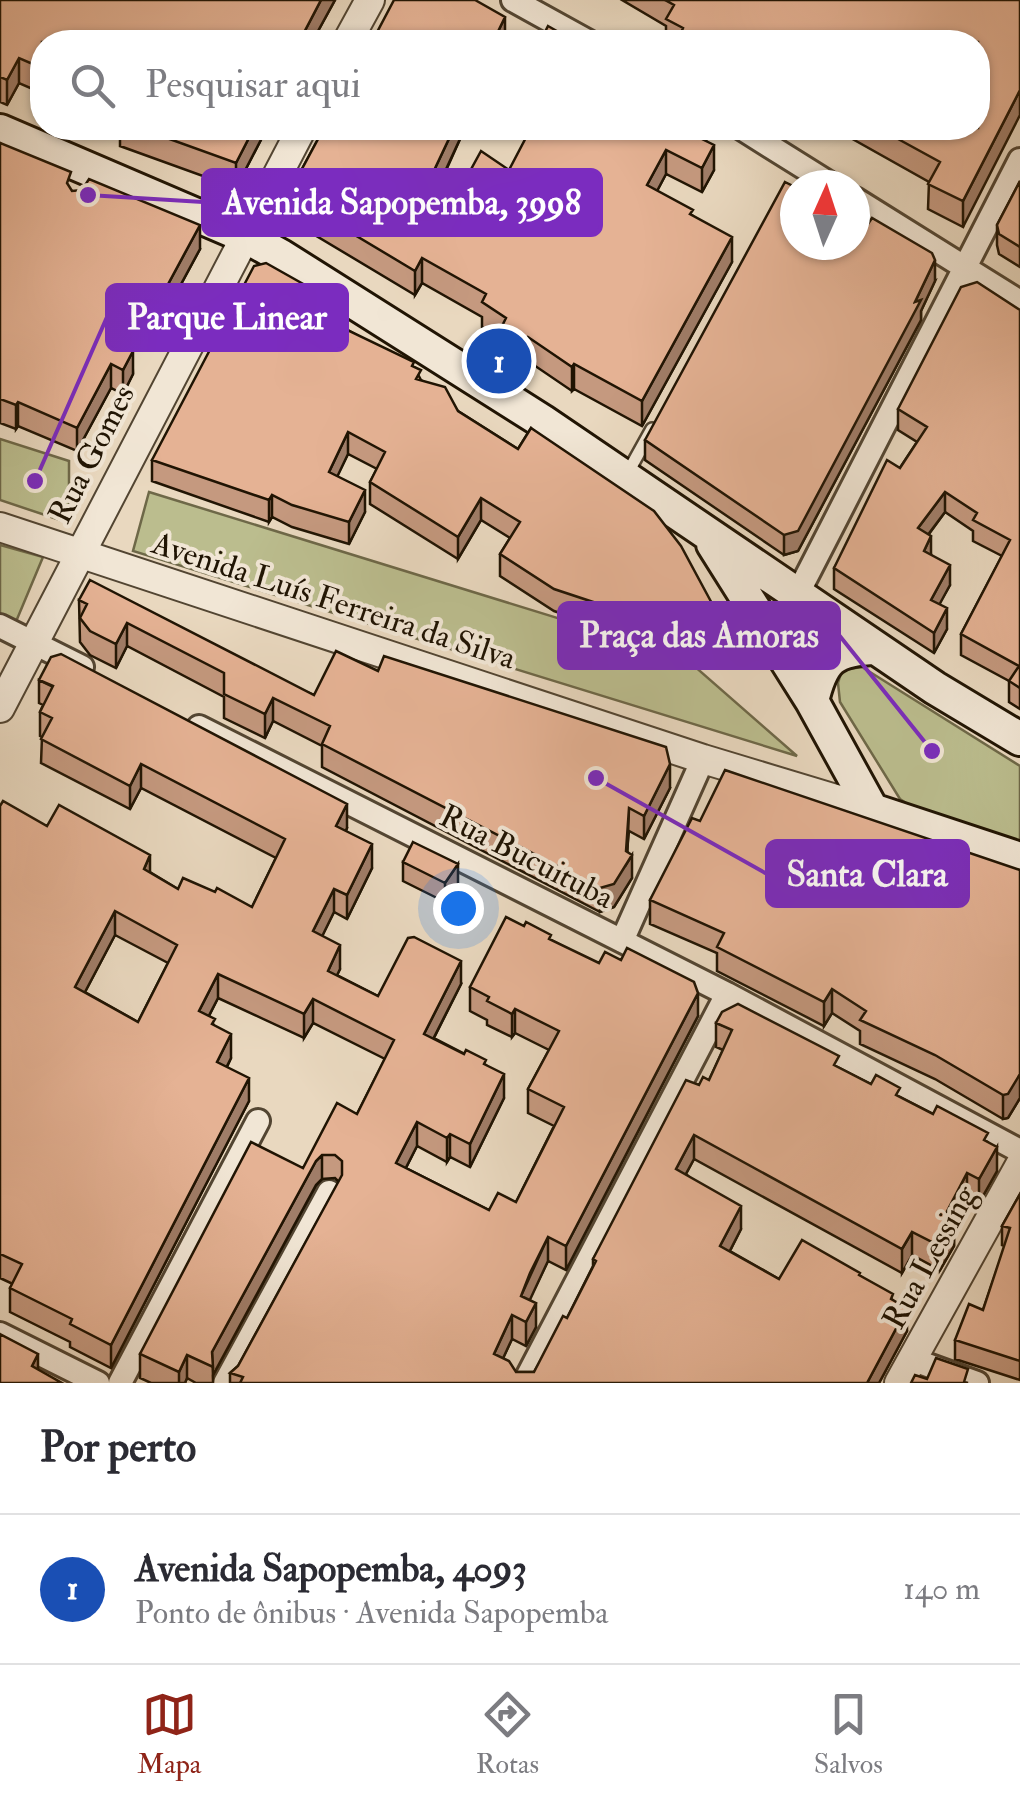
<!DOCTYPE html>
<html lang="pt">
<head>
<meta charset="utf-8">
<style>
  :root { --surface:#fff; --page:#f7f7f7; --text:#2b2b33; --muted:#7c7c81; --line:#e1e1e2; --accent:#8f2418 }
  body { margin:0; font-family:"IM FELL Double Pica",serif; background:var(--page); color:var(--text) }
  .compass { position:absolute; left:780px; top:170px; width:90px; height:90px; border-radius:50%; background:var(--surface); box-shadow:0 2px 8px #0004; rotate:3deg }
  .you { position:absolute; left:458px; top:908px; width:35px; height:35px; margin:-25px; border:8px solid #fff; border-radius:50%; background:#1a73e8; box-shadow:0 0 0 15px #1a73e833 }
  .badge { display:grid; place-items:center; width:65px; height:65px; border-radius:50%; background:var(--accent); color:#fff; font-size:32px; font-weight:700 }
  .pin { position:absolute; translate:-50% -50%; border:5px solid #fff; box-shadow:0 2px 10px #0006 }
  .list { margin:0; padding:0; list-style:none }
  h2 { display:flex; justify-content:space-between; align-items:center; height:130px; margin:0; padding:0 40px; font-size:42px }
  h2 small { font-size:32px; font-weight:400; color:var(--muted) }
  .list li { display:grid; grid-template-columns:65px 1fr auto; gap:30px; align-items:center; box-sizing:border-box; height:150px; padding:0 40px; border-top:2px solid var(--line) }
  .list b { display:block; font-size:38px; white-space:nowrap }
  .list p { margin:0; font-size:32px; white-space:nowrap; color:var(--muted) }
  .list em { font-size:32px; font-style:normal; color:var(--muted) }
  .icon { flex:none; width:55px; height:55px; fill:none; stroke:currentColor; stroke-width:2; stroke-linecap:round; stroke-linejoin:round }
  .map { position:relative; flex:none; width:1020px; height:1383px; overflow:hidden }
  .search { position:absolute; background:var(--surface); box-shadow:0 2px 8px #0004; left:30px; right:30px; top:30px; height:110px; display:flex; align-items:center; gap:25px; box-sizing:border-box; padding:0 35px; border-radius:40px; color:var(--muted); font-size:38px }
  .sheet { height:280px; background:var(--surface) }
  nav { display:flex; justify-content:space-around; align-items:center; box-sizing:border-box; height:140px; border-top:2px solid var(--line); background:var(--surface); font-size:28px; color:var(--muted) }
  nav a { display:grid; justify-items:center; gap:5px }
  nav .on { color:var(--accent) }
  .map>svg:first-child { display:block }
  .green { fill:#bbbd8e; stroke:#6e6848; stroke-width:2.5 }
  .lines { fill:none; stroke-linecap:round; stroke-linejoin:round }
  .service-casing { stroke:#524532; stroke-width:16 }
  .minor-casing { stroke:#524532; stroke-width:28 }
  .tertiary-casing { stroke:#524532; stroke-width:32 }
  .secondary-casing { stroke:#201403; stroke-width:38 }
  .service { stroke:#f1e6d5; stroke-width:11 }
  .minor { stroke:#f1e6d5; stroke-width:22 }
  .tertiary { stroke:#f1e6d5; stroke-width:28 }
  .secondary { stroke:#f1e6d5; stroke-width:32 }
  .wall { fill:#c5997f; stroke:#201403; stroke-width:2.5; fill-rule:evenodd }
  .shaded-wall { fill:#a07d68; stroke:#201403; stroke-width:2.5 }
  .building { fill:#e5b294; stroke:#201403; stroke-width:2.5; fill-rule:evenodd }
  .labels { text-anchor:middle; stroke-width:8; stroke-linejoin:round; paint-order:stroke }
  .street-label { font-size:32px; fill:#201403; stroke:#f1e6d5 }
  .leader { fill:none; stroke:#7b2cbf; stroke-width:4 }
  .callout-dot { fill:#7b2cbf; stroke:#f1e6d5; stroke-width:4 }
  .callout { fill:#7b2cbf; stroke:#7b2cbf; stroke-width:4 }
  .callout-label { font-size:35px; text-anchor:middle; font-weight:bold; fill:#fff }
</style>
</head>
<body>
<div class="map">
<svg width="1020" height="1383" viewBox="0 0 1020 1383">
  <rect width="100%" height="100%" fill="#e9d8bf"/>
  <filter id="stains"><feTurbulence type="fractalNoise" baseFrequency=".002" numOctaves="4"/><feColorMatrix values="0 0 0 0 .2 0 0 0 0 .09 0 0 0 0 .02 0 0 0 .5 -.17"/></filter>
  <radialGradient id="worn" r=".72"><stop offset=".6" stop-color="#630" stop-opacity="0"/><stop offset="1" stop-color="#630" stop-opacity=".3"/></radialGradient>
  <path class="green" d="M0,439L69,461V523L0,500Z
    M149,492L684,657L797,756L133,551Z
    M0,545L43,557L15,624L0,616Z
    M862,667L1020,766V842L915,809L900,799L840,702L838,683L842,670Z"/>
  <g class="lines">
    <defs>
      <path id="service" d="M627,474L652,429"/>
      <path id="minor" d="M513,0L589,42
        M741,128L832,185
        M855,199L1020,302
        M797,595L1020,160
        M0,626L82,667
        M199,727L727,994L1020,1151
        M622,941L703,759
        M0,1334L98,1383
        M911,1359L977,1383
        M120,1383L258,1121
        M225,1383L329,1192
        M524,1383L727,994"/>
      <path id="tertiary" d="M347,42L370,0
        M0,527L703,759L872,810
        M0,708L302,128
        M899,1383L1020,1165"/>
      <path id="secondary" d="M0,131L245,236L281,256L542,421L935,688L1020,739
        M713,544L812,701L872,810L1020,859
        M812,701C822,660 832,649 876,648"/>
    </defs>
    <use href="#service" class="service-casing"/>
    <use href="#minor" class="minor-casing"/>
    <use href="#tertiary" class="tertiary-casing"/>
    <use href="#secondary" class="secondary-casing"/>
    <use href="#service" class="service"/>
    <use href="#minor" class="minor"/>
    <use href="#tertiary" class="tertiary"/>
    <use href="#secondary" class="secondary"/>
  </g>
  <path class="wall" d="M0,0H335L312,42H42V93L19,83L7,105L0,102Z
    M622,0H1020L963,227L928,209L929,182L833,128H978V42H666V26Z
    M120,128H267L236,188L120,146Z
    M324,128H465L440,184L458,193L509,170L706,128V141L714,170L702,192L666,174L657,191L693,216L732,262L642,426L574,389L572,391L528,361L523,372L499,356V338L482,327V317L422,283L415,295L288,219V195Z
    M0,143L72,191L200,249L153,336L142,330L132,350L133,374L123,394L111,388L77,451L18,426L16,429L0,423Z
    M1020,181V267L999,254L997,245V225Z
    M935,281L921,311V320L798,551L784,555L645,460V440Z
    M1020,310V709L1009,702V681L961,655V634L1002,556L973,541V531L945,512L929,534L931,555L950,585L939,604L947,629L934,653L834,589V568L917,442L898,430V409Z
    M328,319L414,367L421,380L458,411L518,449L531,428L729,656L717,665L554,611L500,576V554L510,538L481,520L458,559L370,504V482L377,469L348,454L337,476L365,512L349,544L292,527L272,517L269,522L152,481V460Z
    M79,600L314,695L378,671L670,788L644,839L629,831L627,852L632,878L614,907L600,912L322,767V746L273,721L265,738L224,718V697L127,646L116,668L90,655L80,642Z
    M39,680L347,828L346,831L372,868L347,919L334,912L322,936L340,969L337,975L378,996L461,984L434,1038L486,1065L504,1098L470,1167L450,1157L447,1162L417,1146L406,1168L489,1210L516,1202L554,1126L528,1113V1089L549,1050L515,1033L512,1037L487,1025V1020L470,1011V987L551,940L698,1016L566,1270L548,1261L529,1300L536,1327L526,1346L512,1339L503,1358L516,1372H534L567,1318L593,1266V1259L699,1085L709,1080L723,1050L716,1047V1023L839,1068L871,1084L900,1097L988,1142L997,1171L979,1203L967,1196L954,1222V1246L940,1270L912,1255L902,1273L694,1159L686,1174L741,1229L730,1251L779,1279L860,1276L893,1300L907,1331L879,1383H230V1373L238,1366L339,1182L335,1178L322,1179L316,1185L213,1375V1383H196L187,1378L185,1383H151L140,1378V1354L303,1168L357,1114L385,1059L313,1023L304,1038L218,998L209,1016L231,1058L227,1067L249,1101L111,1368L70,1347V1342L10,1312V1288L13,1284L0,1278V806L150,872L178,889L252,907L276,858L141,788L130,809L41,763L42,737L40,736V712L43,705L39,703ZM115,935L168,963L138,1022L85,992Z
    M700,821L1020,870V1098L1008,1118L1003,1119L935,1079L860,1044V1031L832,1013L824,1026L717,971V953L650,924V900Z
    M403,862L458,884L445,902L403,881Z
    M1020,1194V1380L955,1359V1340L983,1310L1005,1246L1002,1245V1226Z"/>
  <path class="shaded-wall" d="M321,0H335L312,42H299Z
    M505,17V42H493Z
    M19,58V83L7,105V80Z
    M1020,90V115L963,227V201Z
    M254,128H267L236,188V163Z
    M454,128H465L430,204V179Z
    M701,128H706V143L696,136Z
    M714,145V170L702,192V168Z
    M666,150V174L647,210V185Z
    M200,225V249L153,336V312Z
    M732,237V262L642,426V401Z
    M422,258V283L415,295V271Z
    M935,260V281L921,311V320L798,551L784,555V535L915,302Z
    M328,298V319L318,338V316Z
    M142,306V330L121,369V345Z
    M528,337V361L523,372V347Z
    M133,351V374L123,394V370Z
    M111,364V388L77,451V428Z
    M574,364V389L572,391V367Z
    M18,402V426L16,429V405Z
    M348,432V454L329,494V472Z
    M365,490V512L349,544V522Z
    M945,492V512L918,548V528Z
    M272,495V517L269,522V500Z
    M481,498V520L458,559V537Z
    M931,536V557L924,551Z
    M950,565V585L931,620V600Z
    M947,608V629L934,653V633Z
    M127,623V646L116,668V644Z
    M729,635V656L717,665V643Z
    M273,698V721L265,738V714Z
    M141,764V788L130,809V786Z
    M670,764V788L644,839V816Z
    M347,804V828L336,850V826Z
    M629,808L627,863L632,855V878L614,907L600,912V888Z
    M372,844V868L347,919V895Z
    M150,855V878L144,869Z
    M458,864V884L445,902V883Z
    M334,889V912L313,955V931Z
    M115,911V935L75,1011V987Z
    M340,945V969L328,994V971Z
    M461,961V984L424,1057V1034Z
    M218,974V998L199,1035V1011Z
    M832,989V1013L824,1026V1002Z
    M698,993V1016L566,1270V1246Z
    M313,999V1023L304,1038V1014Z
    M515,1009V1033L512,1037V1014Z
    M231,1034V1058L217,1086V1062Z
    M504,1074V1098L470,1167V1144Z
    M1020,1074V1098L1008,1118L1003,1119V1095Z
    M249,1078V1101L111,1368V1345Z
    M417,1122V1146L396,1187V1163Z
    M450,1134V1157L447,1162V1138Z
    M694,1135V1159L676,1192V1169Z
    M997,1147V1171L979,1203V1179Z
    M322,1155V1179L316,1185L213,1375L212,1352L316,1161Z
    M967,1173V1196L949,1231L954,1223V1246L940,1270V1246L944,1217Z
    M741,1206V1229L720,1270V1246Z
    M912,1232V1255L902,1273V1249Z
    M548,1237V1261L521,1319V1296Z
    M536,1303V1327L526,1346V1322Z
    M907,1308V1331L879,1383H867Z
    M512,1315V1339L494,1378V1354Z
    M38,1354V1378L32,1366Z
    M187,1355V1378L185,1383H179V1372Z"/>
  <path class="building" d="M0,0H321L299,42H42V68L19,58L7,80L0,77Z
    M394,0H475L505,17L493,42H382L374,38Z
    M665,0H1020V90L963,201L928,184L940,162L878,128H978V42H724L716,38L713,42H692L680,35L683,28L666,19L674,5Z
    M548,26L576,42H540Z
    M139,128H254L236,163Z
    M324,128H454L430,179L458,193L481,151L509,170L531,128H701L696,136L714,145L702,168L666,150L647,185L693,210L690,214L732,237L642,401L574,364L572,367L528,337L523,347L499,332L506,318L482,302L486,294L422,258L415,271L288,195Z
    M0,143L71,172L67,183L72,191L82,190L89,179L200,225L153,312L142,306L121,345L133,351L123,370L111,364L77,428L18,402L16,405L0,399Z
    M1020,181V247L999,234L997,225Z
    M785,182L795,187V245H855V218L868,224L872,218L932,253L935,260L915,302L921,300L798,531L784,535L645,440Z
    M266,263L328,298L318,316L414,362L412,366L421,370L416,379L445,387L458,411L518,449L531,428L654,511L681,546L729,635L717,643L554,589L500,554L520,522L481,498L458,537L370,482L385,452L348,432L329,472L365,490L349,522L292,505L272,495L269,500L152,460L254,266Z
    M977,282L1020,310V688L1009,681L1019,666L961,634L1010,540L973,520L977,513L945,492L918,528L931,536L924,551L950,565L931,600L947,608L934,633L834,568L887,460L900,468L927,427L898,409L961,287Z
    M90,580L314,695L336,651L378,671L384,656L666,747L670,764L644,816L629,808L626,851L632,855L614,884L600,888L322,744L330,726L273,698L265,714L224,694V673L127,623L116,644L90,631L80,618L87,604L79,600Z
    M61,654L347,804L336,826L372,844L347,895L334,889L313,931L340,945L328,971L378,996L408,938L414,937L461,961L424,1034L464,1054L466,1050L486,1060L484,1064L504,1074L470,1144L450,1134L447,1138L417,1122L396,1163L489,1210L498,1193L516,1202L564,1107L528,1089L559,1031L515,1009L512,1014L487,1001L489,997L470,987L506,917L524,926L526,922L551,935L549,939L599,963L605,952L621,960L627,948L694,982L698,993L566,1246L548,1237L530,1273L521,1296L536,1303L526,1322L512,1315L494,1354L509,1361L516,1372H534L563,1316L567,1318L596,1261L593,1259L686,1080L699,1085L703,1077L709,1080L732,1030L716,1023L722,1012L738,1004L839,1056L834,1065L871,1084L876,1075L900,1088L896,1095L933,1114L937,1106L988,1133L984,1140L997,1147L979,1179L967,1173L944,1217L954,1223L940,1246L912,1232L902,1249L694,1135L676,1169L741,1206L720,1246L779,1279L802,1240L860,1273L859,1275L893,1294L891,1299L907,1308L867,1383H240L243,1377L230,1373L238,1366L342,1175V1161L335,1155H322L316,1161L212,1352L213,1367L187,1355L179,1372L140,1354L251,1142L303,1168L337,1103L357,1114L394,1040L313,999L304,1014L218,974L199,1011L215,1019L212,1024L231,1034L217,1062L249,1078L111,1345L70,1324L72,1319L10,1288L22,1264L0,1254V806L3,801L47,826L59,805L150,855L144,869L178,889L183,878L215,892L217,888L252,907L285,839L141,764L130,786L41,739L52,718L40,712L53,686L39,680L51,657ZM115,911L177,945L138,1022L75,987Z
    M725,770L1020,870V1074L1008,1094L1003,1095L935,1055L860,1020L866,1011L832,989L824,1002L717,947L724,933L650,900L692,818L700,821Z
    M413,842L458,864L445,883L403,862Z
    M1020,1194V1361L955,1340L969,1304L983,1310L1010,1228L1002,1226Z
    M0,1334L38,1354L32,1366L62,1383H0Z
    M936,1358L968,1369L964,1382L968,1383H911L915,1375L927,1379Z"/>
  <g class="labels">
    <g class="street-label">
      <text transform="translate(91 454) rotate(-63)" y="11">Rua Gomes</text>
      <text transform="translate(334 600) rotate(18)" y="11">Avenida Luís Ferreira da Silva</text>
      <text transform="translate(527 856) rotate(27)" y="11">Rua Bucuituba</text>
      <text transform="translate(929 1257) rotate(-61)" y="11">Rua Lessing</text>
    </g>
  </g>
  <path class="leader" d="M88 195L203 202M35 481L107 317M932 751L839 635M596 778L767 874"/>
  <g class="callout-dot">
    <circle cx="88" cy="195" r="10"/>
    <circle cx="35" cy="481" r="10"/>
    <circle cx="932" cy="751" r="10"/>
    <circle cx="596" cy="778" r="10"/>
  </g>
  <g class="callout">
    <rect x="203" y="170" width="398" height="65" rx="10"/>
    <rect x="107" y="285" width="240" height="65" rx="10"/>
    <rect x="559" y="603" width="280" height="65" rx="10"/>
    <rect x="767" y="841" width="201" height="65" rx="10"/>
  </g>
  <g class="callout-label">
    <text x="402" y="214">Avenida Sapopemba, 3998</text>
    <text x="227" y="329">Parque Linear</text>
    <text x="699" y="647">Praça das Amoras</text>
    <text x="867" y="886">Santa Clara</text>
  </g>
  <rect width="100%" height="100%" filter="url(#stains)"/>
  <rect width="100%" height="100%" fill="url(#worn)"/>
</svg>
<svg class="compass" viewBox="-18 -18 36 36"><path d="M0-13l5 13h-10z" fill="#e53935"/><path d="M0 13l5-13h-10z" fill="#7c7c81"/></svg>
<div class="you"></div>
<div class="pin badge" style="left:499px;top:361px;background:#1a4fb4">1</div>
<div class="search"><svg class="icon" aria-label="search" viewBox="0 0 24 24"><circle cx="10" cy="10" r="6"/><path d="M15 15l6 6"/></svg>Pesquisar aqui</div>
</div>
<section class="sheet">
<h2>Por perto<small></small></h2>
<ul class="list">
<li><span class="badge" style="background:#1a4fb4">1</span><div><b>Avenida Sapopemba, 4093</b><p>Ponto de ônibus · Avenida Sapopemba</p></div><em>140 m</em></li>
</ul>
</section>
<nav>
<a class="on"><svg class="icon" aria-label="map" viewBox="0 0 24 24"><path d="M3 6l6-2 6 2 6-2v14l-6 2-6-2-6 2zM9 4v14M15 6v14"/></svg>Mapa</a>
<a><svg class="icon" aria-label="directions" viewBox="0 0 24 24"><path d="M12 3l9 9-9 9-9-9zM9 14v-3h6M13 9l2 2-2 2"/></svg>Rotas</a>
<a><svg class="icon" aria-label="saved" viewBox="0 0 24 24"><path d="M7 4h10v16l-5-4-5 4z"/></svg>Salvos</a>
</nav>
</body>
</html>
